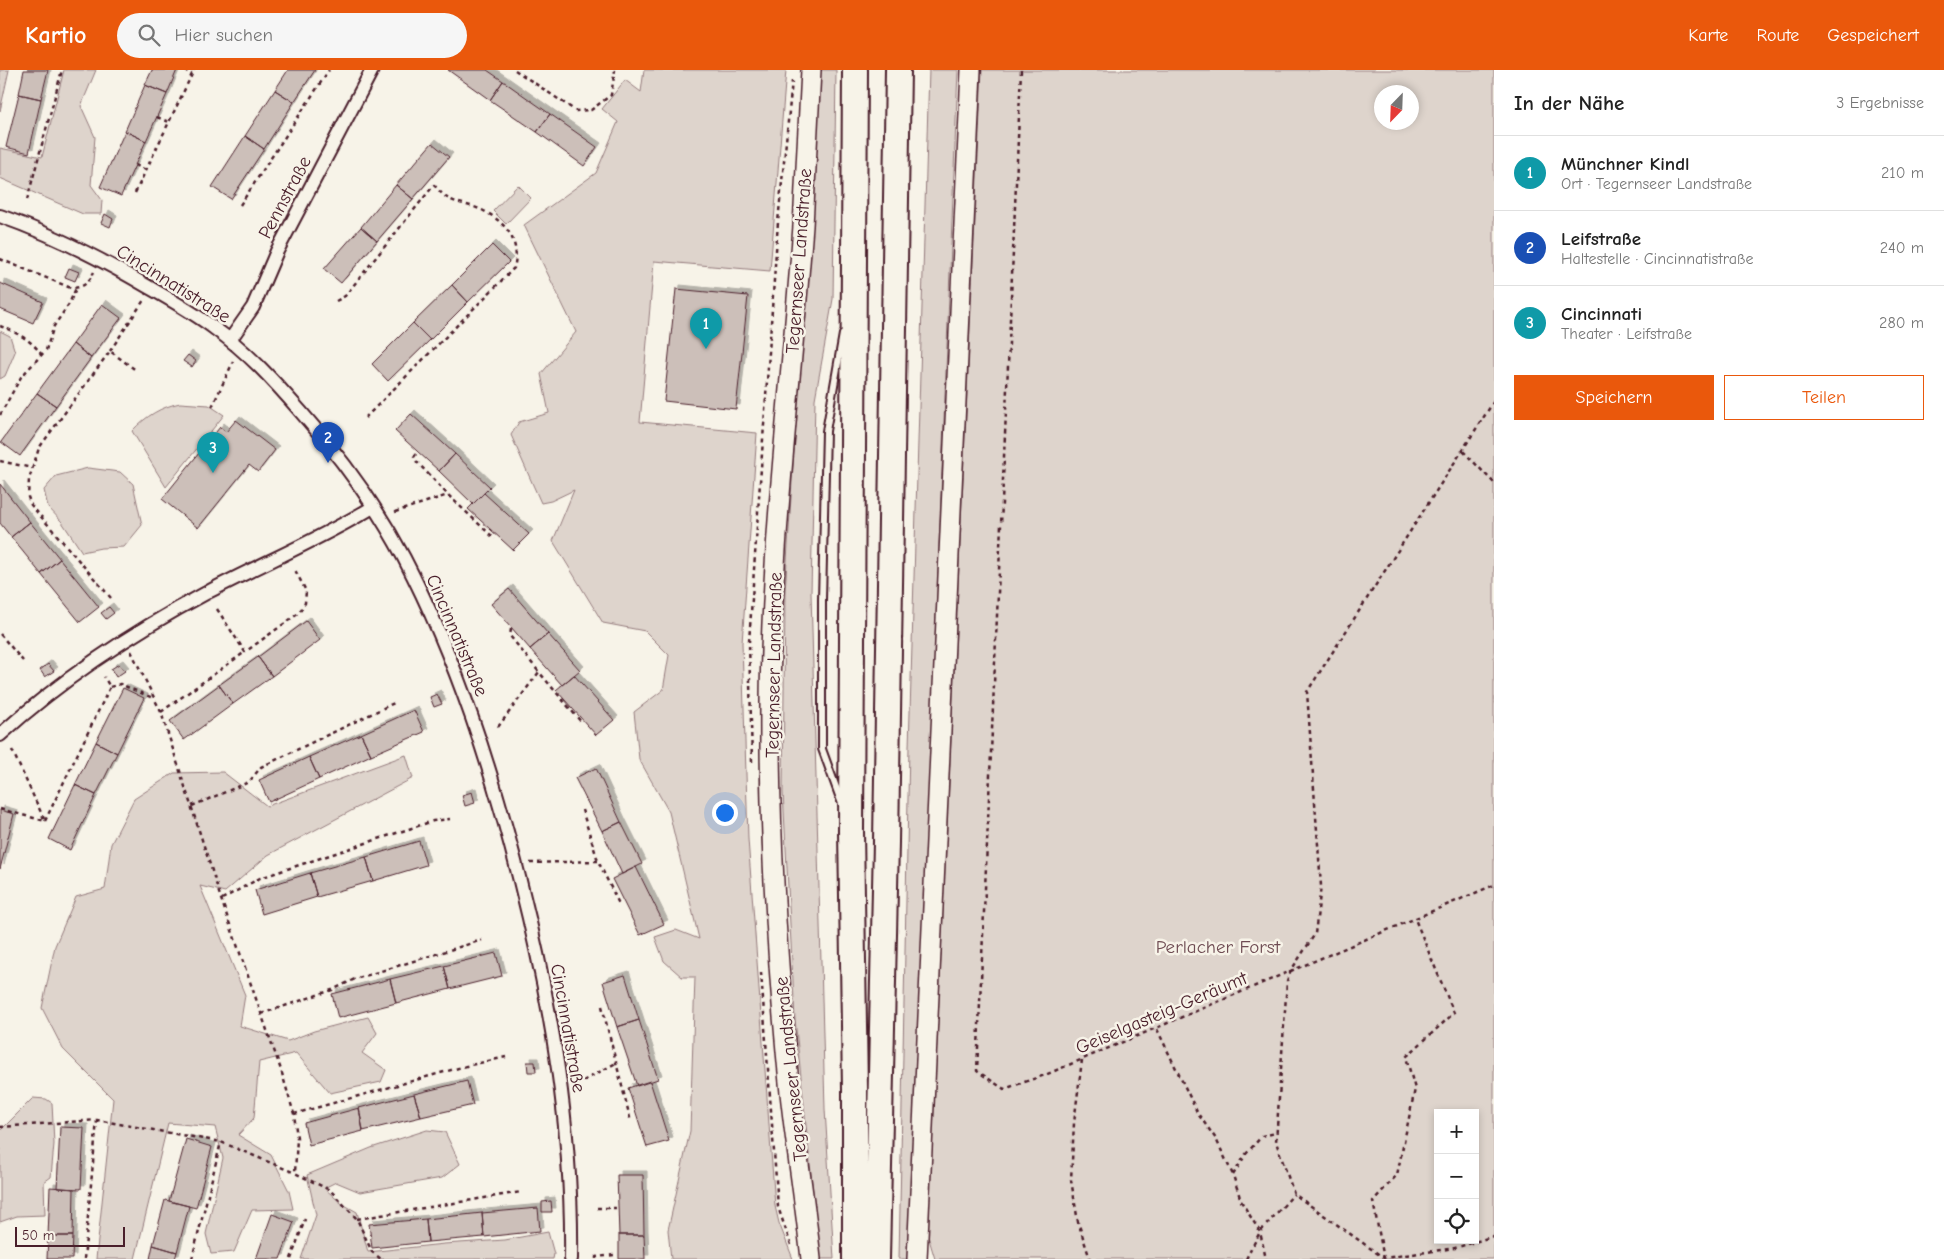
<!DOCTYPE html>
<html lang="de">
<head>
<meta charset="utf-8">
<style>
  :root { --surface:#fff; --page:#f6f6f6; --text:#222; --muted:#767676; --line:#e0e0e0; --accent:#ea580c }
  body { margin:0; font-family:"Comic Neue",sans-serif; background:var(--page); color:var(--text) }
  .controls { position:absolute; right:15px; bottom:15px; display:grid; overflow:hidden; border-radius:0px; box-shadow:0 2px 8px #0003 }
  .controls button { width:45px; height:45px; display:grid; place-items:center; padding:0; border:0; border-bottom:1px solid var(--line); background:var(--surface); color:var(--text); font:25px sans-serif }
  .compass { position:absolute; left:1374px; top:15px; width:45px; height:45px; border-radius:50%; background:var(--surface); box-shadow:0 2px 8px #0003; rotate:203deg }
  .scale { position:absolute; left:15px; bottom:12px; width:110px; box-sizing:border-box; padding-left:5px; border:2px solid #4a1f2b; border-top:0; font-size:14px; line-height:18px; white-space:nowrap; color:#4a1f2b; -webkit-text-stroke:4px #f7f3e8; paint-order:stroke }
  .you { position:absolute; left:724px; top:742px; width:18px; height:18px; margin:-12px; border:4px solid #fff; border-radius:50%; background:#1a73e8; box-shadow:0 0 0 8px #1a73e833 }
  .badge { display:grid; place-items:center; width:32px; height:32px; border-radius:50%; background:var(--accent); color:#fff; font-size:16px; font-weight:700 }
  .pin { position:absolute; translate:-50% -41px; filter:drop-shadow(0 1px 2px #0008) }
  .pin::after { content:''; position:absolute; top:26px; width:18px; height:15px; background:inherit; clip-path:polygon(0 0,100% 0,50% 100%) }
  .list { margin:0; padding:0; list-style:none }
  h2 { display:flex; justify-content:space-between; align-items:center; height:65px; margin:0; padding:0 20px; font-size:21px }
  h2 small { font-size:16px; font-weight:400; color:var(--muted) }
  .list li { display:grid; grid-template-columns:32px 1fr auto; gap:15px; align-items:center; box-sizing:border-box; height:75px; padding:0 20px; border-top:1px solid var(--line) }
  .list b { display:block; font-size:19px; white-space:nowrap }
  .list p { margin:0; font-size:16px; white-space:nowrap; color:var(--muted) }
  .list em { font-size:16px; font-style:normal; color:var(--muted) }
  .actions { display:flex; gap:10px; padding:15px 20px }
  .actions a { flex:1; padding:11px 0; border:1px solid var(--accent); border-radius:0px; text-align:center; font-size:18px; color:var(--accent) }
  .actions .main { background:var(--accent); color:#fff }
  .icon { flex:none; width:28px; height:28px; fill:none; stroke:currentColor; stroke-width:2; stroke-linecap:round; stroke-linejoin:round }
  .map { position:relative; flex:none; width:1494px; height:1189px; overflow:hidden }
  header { display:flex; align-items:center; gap:30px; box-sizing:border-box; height:70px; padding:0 25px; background:var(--accent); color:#fff }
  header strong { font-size:24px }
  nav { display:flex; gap:28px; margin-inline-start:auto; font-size:18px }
  .search { width:350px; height:45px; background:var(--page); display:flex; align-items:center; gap:12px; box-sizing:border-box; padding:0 18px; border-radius:28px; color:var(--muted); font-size:19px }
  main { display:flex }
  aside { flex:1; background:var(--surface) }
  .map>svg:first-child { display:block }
  .green { fill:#ded4cc; stroke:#947a7c; fill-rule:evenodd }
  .building { fill:#ccbfb9; stroke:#4a1f2b; filter:url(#shadow) }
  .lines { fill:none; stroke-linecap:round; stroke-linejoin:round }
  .service-casing { stroke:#4a1f2b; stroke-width:10 }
  .minor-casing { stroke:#4a1f2b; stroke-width:16 }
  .secondary-casing { stroke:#4a1f2b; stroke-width:22 }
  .motorway-casing { stroke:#4a1f2b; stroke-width:28 }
  .path { stroke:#4a1f2b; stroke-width:2.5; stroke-dasharray:4 4; stroke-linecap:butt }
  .service { stroke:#f7f3e8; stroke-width:6 }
  .minor { stroke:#f7f3e8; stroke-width:12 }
  .secondary { stroke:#f7f3e8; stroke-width:19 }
  .motorway { stroke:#f7f3e8; stroke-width:24 }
  .labels { text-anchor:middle; stroke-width:5; stroke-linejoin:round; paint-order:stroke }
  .street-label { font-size:19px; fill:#4a1f2b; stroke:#f7f3e8 }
  .park-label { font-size:19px; fill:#6f4c53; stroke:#f7f3e8 }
</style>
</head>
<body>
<header>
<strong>Kartio</strong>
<div class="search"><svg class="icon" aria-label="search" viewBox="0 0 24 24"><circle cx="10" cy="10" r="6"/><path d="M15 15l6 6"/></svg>Hier suchen</div>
<nav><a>Karte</a><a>Route</a><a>Gespeichert</a></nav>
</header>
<main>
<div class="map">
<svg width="1494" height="1189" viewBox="0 0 1494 1189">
  <defs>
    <filter id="shadow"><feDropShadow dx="4" dy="-4" stdDeviation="0" flood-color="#0004"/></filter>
  </defs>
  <rect width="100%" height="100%" fill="#f7f3e8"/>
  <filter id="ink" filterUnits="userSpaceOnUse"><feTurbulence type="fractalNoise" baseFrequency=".02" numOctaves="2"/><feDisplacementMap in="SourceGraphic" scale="10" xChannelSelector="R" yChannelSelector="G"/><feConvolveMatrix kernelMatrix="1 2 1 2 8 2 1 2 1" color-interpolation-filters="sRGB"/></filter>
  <g filter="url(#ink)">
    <path class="green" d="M0,0H9L0,41Z
      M64,0H96L81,36L95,67L91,115L102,130L101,144H83L0,108V78L42,87Z
      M644,0H786L770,201L654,191L640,352L757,363L742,573L748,769L775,1136L779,1153L793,1189H671L668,1160L690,1061L695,907H682L664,891L655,867L676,860L699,869L669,742L639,689L634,642L663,620L669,585L645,561L603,553L553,471L574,420L551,431L541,433L511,365L519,352L549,343L541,304L576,262L524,155L596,103L618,52L602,39L625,10L641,22Z
      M818,0H836L833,229L815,329L811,523L825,1039L834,1189H820L795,949L783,722L785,523Z
      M929,0H958L930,700L907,1189H899L909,677Z
      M982,0H1494V1189H935L928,1166ZM1382,22H1412V52H1382ZM1438,1043H1475V1170H1438Z
      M518,115L531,128L506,154L493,141Z
      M0,261L10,266L15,282L5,306L0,309Z
      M180,333L209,335L224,345L166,417L132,361C146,346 161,337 180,333Z
      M88,398L120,402L133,414L142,455L124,477L101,478L82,482L62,452L48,437L44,420L56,406Z
      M406,685L413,708L268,785L225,822L200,816L245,925L240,956L288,971L314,961L368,947L377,963L362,983L386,1000L381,1012L330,1023L296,983L259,992L254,1048L238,1065L271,1085L289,1121L293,1139L252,1140L234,1182L211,1184L206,1164L223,1088L215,1057L168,1053L135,1189H96L113,1029L63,979L42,938L55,876L76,827L105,819L111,774L134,729L174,703L223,702L267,736Z
      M33,1028L46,1029L52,1033L54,1074L51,1107L44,1112L45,1145L17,1146L0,1152V1061Z
      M427,1060L445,1062L460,1094L442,1108L360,1122L336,1112L324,1118L341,1133L357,1142L368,1182L444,1174L505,1170L548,1162L554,1184L553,1189H301L316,1145L307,1105L371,1078Z"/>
    <path class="building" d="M24,0H48L41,29L19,24Z
      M152,0H177L167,24L145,15Z
      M288,0H315L294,32L275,20Z
      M448,0H487L503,11L490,30Z
      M503,11L550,44L537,62L490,30Z
      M145,15L167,24L146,71L125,61Z
      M275,20L294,32L264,79L245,66Z
      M19,24L41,29L29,83L6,77Z
      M550,44L597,77L584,96L537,62Z
      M125,61L146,71L121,126L100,117Z
      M245,66L264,79L231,129L212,117Z
      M432,73L449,87L413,129L396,115Z
      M396,115L413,129L377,171L361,157Z
      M105,144L113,149L110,157L101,153Z
      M361,157L377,171L341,213L324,199Z
      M492,175L509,192L468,232L452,215Z
      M69,198L79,202L75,211L65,207Z
      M0,213L43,232L33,253L0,239Z
      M452,215L468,232L430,270L413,253Z
      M676,219L748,226L736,339L664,331Z
      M102,234L121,248L91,288L73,274Z
      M413,253L430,270L388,311L372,294Z
      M73,274L91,288L56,336L37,323Z
      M188,285L196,291L192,297L183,291Z
      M37,323L56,336L20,386L1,372Z
      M411,344L455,384L439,401L395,361Z
      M236,350L275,380L258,402L249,395L198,458L162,429L220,357L226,362Z
      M455,384L490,417L473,434L439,401Z
      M0,414L30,452L11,467L0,453Z
      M484,423L529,464L513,480L468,439Z
      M30,452L60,489L41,504L11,467Z
      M60,489L99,537L80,552L41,504Z
      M509,519L548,564L530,579L491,534Z
      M109,537L114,543L106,549L101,543Z
      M306,551L320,570L272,606L258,587Z
      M548,564L580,600L562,615L530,579Z
      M258,587L272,606L233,634L219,615Z
      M48,594L54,601L45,607L40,600Z
      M119,594L125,601L116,607L111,599Z
      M574,605L614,650L596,665L556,620Z
      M219,615L233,634L184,670L170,651Z
      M123,618L144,628L117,683L96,672Z
      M437,624L442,634L434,637L430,627Z
      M414,640L424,662L371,685L361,664Z
      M361,664L371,685L319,709L309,687Z
      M96,672L117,683L96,725L75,715Z
      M309,687L319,709L269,732L259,710Z
      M596,698L621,752L602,761L575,708Z
      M75,715L96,725L70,780L49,769Z
      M472,722L475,733L465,736L462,725Z
      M0,740L14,744L0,799Z
      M621,752L642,794L622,804L602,761Z
      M419,771L426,795L373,811L366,787Z
      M366,787L373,811L317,827L310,803Z
      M636,797L664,854L640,865L612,809Z
      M310,803L317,827L262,844L255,820Z
      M496,883L502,906L450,919L444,896Z
      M444,896L450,919L396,933L390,909Z
      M625,905L639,950L617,957L603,912Z
      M390,909L396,933L338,948L332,924Z
      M639,950L658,1009L637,1016L617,957Z
      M527,992H535L536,1002H528Z
      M467,1011L473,1035L421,1047L414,1024Z
      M650,1011L669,1071L647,1077L628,1018Z
      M414,1024L421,1047L363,1061L359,1038Z
      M359,1038L363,1061L309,1075L304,1053Z
      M60,1057L84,1058L81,1119L57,1118Z
      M186,1069L212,1077L196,1138L169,1131Z
      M617,1105H643L644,1165H619Z
      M50,1117L74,1119L73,1166H48Z
      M165,1130L189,1136L177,1182L153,1175Z
      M551,1131L552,1142H542V1132Z
      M538,1138L540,1161L484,1167L482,1143Z
      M482,1143L484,1167L428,1172L426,1149Z
      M272,1144L294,1152L280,1189H256Z
      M426,1149L428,1172L372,1178L369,1154Z
      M619,1165H644L645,1189H619Z
      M48,1166H73L72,1189H47Z
      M153,1175L177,1182L175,1189H150Z"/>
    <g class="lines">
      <defs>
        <path id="service" d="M842,734L822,679V530L826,361L843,264"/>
        <path id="minor" d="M0,146C46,162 91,184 133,208C160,224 189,239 214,258C247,281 275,312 301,342C340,386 376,435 404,488C457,590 492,700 520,811C551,934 573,1061 571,1189
          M230,270L253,237L277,181L372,0
          M0,665C63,608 133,562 208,522C263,493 321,469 373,437"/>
        <path id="secondary" d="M811,0C808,52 806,104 803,156C791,315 771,474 770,634C769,764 777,893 790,1023C796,1078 805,1133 811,1189
          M917,1189L971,0"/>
        <path id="motorway" d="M855,0L851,761L855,1020V1189
          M877,1189L886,772L898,0"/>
      </defs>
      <use href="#service" class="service-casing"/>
      <use href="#minor" class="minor-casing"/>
      <use href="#secondary" class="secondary-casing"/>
      <use href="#motorway" class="motorway-casing"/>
      <path class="path" d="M184,0L192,4
        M515,0L576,41L591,40L611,25L615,0
        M1021,0L977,1001L1004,1019L1045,1005L1494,815
        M157,47L169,52
        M135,95L146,100
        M135,123L194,0
        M27,130L62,0
        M240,135L329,0
        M0,189L71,218C84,218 88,213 94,202
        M336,231L345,226L434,115C439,120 443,126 449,129C459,134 471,135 482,140C506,152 521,171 514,198L365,348
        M0,256C14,261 33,271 41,284
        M110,281L144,230
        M1494,331L1307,622L1321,816L1315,864L1290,902L1287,911L1276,1072L1294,1124L1384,1188L1455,1178L1494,1166
        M212,337L233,292
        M0,345L21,307L46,280L54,256L69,234L76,218
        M1463,381L1494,413
        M416,384L414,387L417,392L448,425
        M0,391L32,398
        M395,442L448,425L495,469
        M111,528L31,435L28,427L29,409L39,378L110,281L137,301
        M217,539L245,582L299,543L305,533L306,521L295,500
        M511,559L510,566L539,602
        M0,564L23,591
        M131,581L161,642L221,829L281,1000L294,1044L297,1068L295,1103L330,1120L357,1149L372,1182L381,1189
        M110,617L120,614L153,628
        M161,642L245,582
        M498,657L539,602L582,653
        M12,680L45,751
        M752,692L749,572L778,152L792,11
        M192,736L249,712L261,697L396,632
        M0,739L45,751
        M582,740L598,791L620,836
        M45,751L110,617L104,607
        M530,793L598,791
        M222,829L260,808L433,751L450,749
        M761,902L778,1137L792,1178
        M602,936L631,1052
        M261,944L332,920L355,909L482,870
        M1157,959L1198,1044L1216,1069L1233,1105L1241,1131L1260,1162L1266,1189
        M1082,990L1074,1053L1071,1110L1078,1152L1090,1189
        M583,1011L616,993
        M294,1044L462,997L506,987
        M0,1057L97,1050L221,1072L295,1103
        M1233,1105L1246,1084L1262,1066L1276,1063
        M597,1138H616
        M357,1149L521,1122
        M84,1189L97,1050
        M192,1189L221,1072
        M291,1189L305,1149
        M596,1189V1187L615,1185
        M1246,1189L1260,1162L1294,1124
        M1384,1189L1373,1131L1397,1105L1415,1019L1406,987L1454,943L1415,849"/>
      <use href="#service" class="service"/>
      <use href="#minor" class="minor"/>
      <use href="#secondary" class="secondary"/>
      <use href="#motorway" class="motorway"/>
    </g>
  </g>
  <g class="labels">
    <g class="street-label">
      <text transform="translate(284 127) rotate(-62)" y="7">Pennstraße</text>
      <text transform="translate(798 191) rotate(-86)" y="7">Tegernseer Landstraße</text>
      <text transform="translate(174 213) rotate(32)" y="7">Cincinnatistraße</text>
      <text transform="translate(458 565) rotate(67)" y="7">Cincinnatistraße</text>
      <text transform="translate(773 595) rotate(-89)" y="7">Tegernseer Landstraße</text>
      <text transform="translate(1161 942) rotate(-23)" y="7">Geiselgasteig-Geräumt</text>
      <text transform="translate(569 958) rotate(80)" y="7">Cincinnatistraße</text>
      <text transform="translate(790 999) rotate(-96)" y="7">Tegernseer Landstraße</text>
    </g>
    <g class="park-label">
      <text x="1218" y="883">Perlacher Forst</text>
    </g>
  </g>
</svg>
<div class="controls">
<button>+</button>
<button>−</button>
<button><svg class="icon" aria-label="locate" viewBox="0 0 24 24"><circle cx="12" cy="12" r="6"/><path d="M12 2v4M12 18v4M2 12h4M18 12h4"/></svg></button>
</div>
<svg class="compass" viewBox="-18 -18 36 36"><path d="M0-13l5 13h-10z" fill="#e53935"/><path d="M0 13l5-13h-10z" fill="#767676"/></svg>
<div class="scale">50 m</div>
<div class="you"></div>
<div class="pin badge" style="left:706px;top:279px;background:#0f9aa8">1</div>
<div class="pin badge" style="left:328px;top:393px;background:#1a4fb4">2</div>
<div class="pin badge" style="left:213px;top:403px;background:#0f9aa8">3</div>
</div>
<aside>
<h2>In der Nähe<small>3 Ergebnisse</small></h2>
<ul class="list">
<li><span class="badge" style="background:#0f9aa8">1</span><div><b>Münchner Kindl</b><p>Ort · Tegernseer Landstraße</p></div><em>210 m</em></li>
<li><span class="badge" style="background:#1a4fb4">2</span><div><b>Leifstraße</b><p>Haltestelle · Cincinnatistraße</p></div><em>240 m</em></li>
<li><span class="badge" style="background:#0f9aa8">3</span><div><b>Cincinnati</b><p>Theater · Leifstraße</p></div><em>280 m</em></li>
</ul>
<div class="actions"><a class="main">Speichern</a><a>Teilen</a></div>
</aside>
</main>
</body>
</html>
